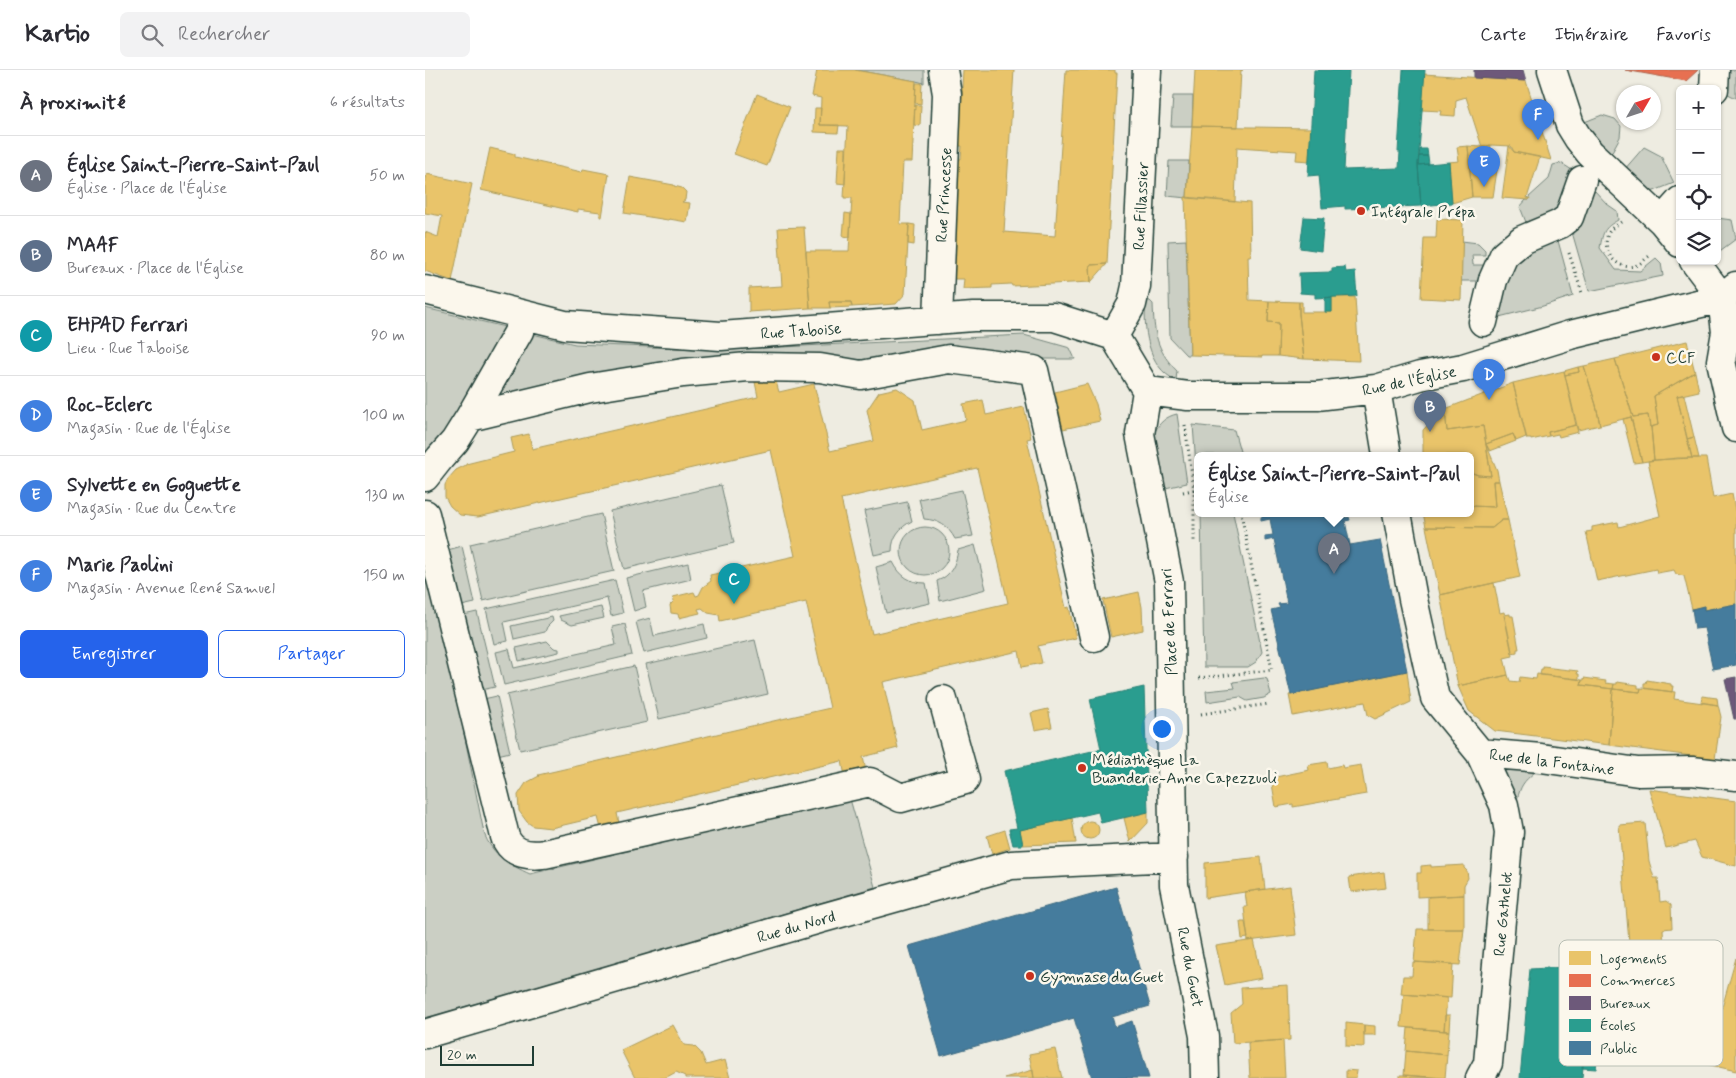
<!DOCTYPE html>
<html lang="fr">
<head>
<meta charset="utf-8">
<style>
  :root { --surface:#fff; --page:#f2f2f3; --text:#2b2b33; --muted:#7c7c81; --line:#e1e1e2; --accent:#2563eb }
  body { margin:0; font-family:Mynerve,sans-serif; background:var(--page); color:var(--text) }
  .controls { position:absolute; right:15px; top:15px; display:grid; overflow:hidden; border-radius:8px; box-shadow:0 1px 4px #0004 }
  .controls button { width:45px; height:45px; display:grid; place-items:center; padding:0; border:0; border-bottom:1px solid var(--line); background:var(--surface); color:var(--text); font:25px sans-serif }
  .compass { position:absolute; left:1191px; top:15px; width:45px; height:45px; border-radius:50%; background:var(--surface); box-shadow:0 1px 4px #0004; rotate:51deg }
  .scale { position:absolute; left:15px; bottom:12px; width:94px; box-sizing:border-box; padding-left:5px; border:2px solid #1f3d34; border-top:0; font-size:14px; line-height:18px; white-space:nowrap; color:#1f3d34; -webkit-text-stroke:4px #fbf7ec; paint-order:stroke }
  .you { position:absolute; left:736px; top:658px; width:18px; height:18px; margin:-12px; border:4px solid #fff; border-radius:50%; background:#1a73e8; box-shadow:0 0 0 8px #1a73e833 }
  .badge { display:grid; place-items:center; width:32px; height:32px; border-radius:50%; background:var(--accent); color:#fff; font-size:16px; font-weight:700 }
  .pin { position:absolute; translate:-50% -41px; filter:drop-shadow(0 1px 2px #0008) }
  .pin::after { content:''; position:absolute; top:26px; width:18px; height:15px; background:inherit; clip-path:polygon(0 0,100% 0,50% 100%) }
  .popup { position:absolute; left:769px; top:382px; width:280px; height:65px; box-sizing:border-box; display:grid; place-content:center; border-radius:8px; background:var(--surface); filter:drop-shadow(0 1px 4px #0005); font-size:16px; white-space:nowrap; color:var(--muted) }
  .popup b { font-size:19px; color:var(--text) }
  .popup::after { content:''; position:absolute; left:50%; top:100%; margin-left:-10px; border:10px solid transparent; border-top-color:var(--surface) }
  .list { margin:0; padding:0; list-style:none }
  h2 { display:flex; justify-content:space-between; align-items:center; height:65px; margin:0; padding:0 20px; font-size:21px }
  h2 small { font-size:16px; font-weight:400; color:var(--muted) }
  .list li { display:grid; grid-template-columns:32px 1fr auto; gap:15px; align-items:center; box-sizing:border-box; height:80px; padding:0 20px; border-top:1px solid var(--line) }
  .list b { display:block; font-size:19px; white-space:nowrap }
  .list p { margin:0; font-size:16px; white-space:nowrap; color:var(--muted) }
  .list em { font-size:16px; font-style:normal; color:var(--muted) }
  .actions { display:flex; gap:10px; padding:15px 20px }
  .actions a { flex:1; padding:11px 0; border:1px solid var(--accent); border-radius:8px; text-align:center; font-size:18px; color:var(--accent) }
  .actions .main { background:var(--accent); color:#fff }
  .icon { flex:none; width:28px; height:28px; fill:none; stroke:currentColor; stroke-width:2; stroke-linecap:round; stroke-linejoin:round }
  .map { position:relative; flex:none; width:1311px; height:1008px; overflow:hidden }
  header { display:flex; align-items:center; gap:30px; box-sizing:border-box; height:70px; padding:0 25px; background:var(--surface); border-bottom:1px solid var(--line) }
  header strong { font-size:24px }
  nav { display:flex; gap:28px; margin-inline-start:auto; font-size:18px }
  .search { width:350px; height:45px; background:var(--page); display:flex; align-items:center; gap:12px; box-sizing:border-box; padding:0 18px; border-radius:8px; color:var(--muted); font-size:19px }
  main { display:flex }
  aside { flex:1; background:var(--surface) }
  .map>svg:first-child { display:block }
  .green { fill:#cbcfc4; stroke:#75867c }
  .homes { fill:#e9c46a; stroke:#ac9c5a; fill-rule:evenodd }
  .shops { fill:#e76f51; stroke:#ab6048 }
  .offices { fill:#6d597a; stroke:#565165 }
  .schools { fill:#2a9d8f; stroke:#278074 }
  .public { fill:#457b9d; stroke:#3a687e }
  .lines { fill:none; stroke-linecap:round; stroke-linejoin:round }
  .minor-casing { stroke:#1f3d34; stroke-width:31 }
  .path { stroke:#1f3d34; stroke-width:3; stroke-dasharray:1 4; stroke-linecap:butt }
  .minor { stroke:#fbf7ec; stroke-width:28 }
  .poi-dot { fill:#c8321e; stroke:#fbf7ec; stroke-width:2 }
  .labels { text-anchor:middle; stroke-width:5; stroke-linejoin:round; paint-order:stroke }
  .street-label { font-size:16px; fill:#1f3d34; stroke:#fbf7ec }
  .poi-label { font-size:16px; fill:#1f3d34; stroke:#fbf7ec; text-anchor:start }
  .key { fill:#fbf7ec; stroke:#b9bfb5; stroke-width:1 }
  .key-label { font-size:14px; fill:#1f3d34 }
</style>
</head>
<body>
<header>
<strong>Kartio</strong>
<div class="search"><svg class="icon" aria-label="search" viewBox="0 0 24 24"><circle cx="10" cy="10" r="6"/><path d="M15 15l6 6"/></svg>Rechercher</div>
<nav><a>Carte</a><a>Itinéraire</a><a>Favoris</a></nav>
</header>
<main>
<aside>
<h2>À proximité<small>6 résultats</small></h2>
<ul class="list">
<li><span class="badge" style="background:#6b7280">A</span><div><b>Église Saint-Pierre-Saint-Paul</b><p>Église · Place de l'Église</p></div><em>50 m</em></li>
<li><span class="badge" style="background:#5c6f8a">B</span><div><b>MAAF</b><p>Bureaux · Place de l'Église</p></div><em>80 m</em></li>
<li><span class="badge" style="background:#0f9aa8">C</span><div><b>EHPAD Ferrari</b><p>Lieu · Rue Taboise</p></div><em>90 m</em></li>
<li><span class="badge" style="background:#3f7fe0">D</span><div><b>Roc-Eclerc</b><p>Magasin · Rue de l'Église</p></div><em>100 m</em></li>
<li><span class="badge" style="background:#3f7fe0">E</span><div><b>Sylvette en Goguette</b><p>Magasin · Rue du Centre</p></div><em>130 m</em></li>
<li><span class="badge" style="background:#3f7fe0">F</span><div><b>Marie Paolini</b><p>Magasin · Avenue René Samuel</p></div><em>150 m</em></li>
</ul>
<div class="actions"><a class="main">Enregistrer</a><a>Partager</a></div>
</aside>
<div class="map">
<svg width="1311" height="1008" viewBox="0 0 1311 1008">
  <rect width="100%" height="100%" fill="#eeece1"/>
  <filter id="ink" filterUnits="userSpaceOnUse"><feTurbulence type="fractalNoise" baseFrequency=".02" numOctaves="2"/><feDisplacementMap in="SourceGraphic" scale="10" xChannelSelector="R" yChannelSelector="G"/><feConvolveMatrix kernelMatrix="1 2 1 2 8 2 1 2 1" color-interpolation-filters="sRGB"/></filter>
  <g filter="url(#ink)">
    <path class="green" d="M430,0H499V13L491,11Z
      M1300,0H1311V28L1303,24Z
      M748,26H768L767,56H746Z
      M1177,45L1190,49L1196,56L1195,67L1184,87L1157,53Z
      M1219,77L1236,86L1249,113L1224,123L1199,100Z
      M744,91H764L762,128L742,126Z
      M1136,93L1147,100L1142,133L1104,160L1095,137L1101,130H1104L1103,128L1124,109L1128,95Z
      M1169,120L1182,134L1192,141L1193,150C1179,158 1178,161 1175,178L1191,200L1215,201L1231,188L1236,193L1238,206L1164,221L1147,162L1157,131Z
      M1292,148L1307,150L1311,169L1292,183Z
      M1132,167L1148,226L1118,236L1066,249L1086,190Z
      M761,170L765,285H761L745,268L743,171Z
      M1037,171L1053,173L1060,180V185H1047L1048,195H1060L1059,205L1053,211H1036Z
      M721,230L725,231L728,234C729,262 731,280 752,301L751,310C722,298 718,256 721,230Z
      M0,238L84,258L80,273L0,391Z
      M103,263L150,274L298,280L599,265L645,278L650,289H602L444,297L395,284L281,288L66,329Z
      M752,344L762,413L736,419C735,408 727,372 729,364C733,353 742,346 752,344Z
      M768,355L809,360L816,385H773L772,409Z
      M296,415L309,473L199,499L185,441Z
      M537,420L548,466L530,469C523,456 514,450 499,449L494,429Z
      M482,432L487,451C475,457 467,467 467,481L449,485L439,441Z
      M776,443H808L837,582L831,592L823,597H779Z
      M176,444L189,501L58,531L45,474Z
      M476 481a24 24 0 1 1 48 0a24 24 0 1 1-48 0Z
      M0,469L59,763C67,785 85,795 105,804L425,729L450,817L0,948Z
      M550,475L561,519L515,531L512,511C526,506 531,494 533,480Z
      M37,476L50,533L32,537L19,481Z
      M468,492C475,506 485,513 501,513L505,533L461,543L451,497Z
      M263,493L266,509L218,521L221,537L209,541L201,508Z
      M190,510L198,543L186,546L182,528L79,552L83,571L69,574L61,539Z
      M176,537L179,548L147,555L136,550L134,546Z
      M52,542L70,617L52,621L34,546Z
      M127,547L128,551L122,557L120,562L89,569L86,556Z
      M225,548L229,566L279,554L282,568L219,583L211,552Z
      M200,554L207,585L79,615L71,582L84,579L89,598L191,575L187,557Z
      M330,570L343,624L234,649L221,594Z
      M122,571L129,578L134,579V582L94,591L91,578Z
      M209,596L222,652L95,680L82,625Z
      M839,608L842,609L846,624L839,628L822,631L815,627L782,632L781,621L810,618L808,612Z
      M72,626L85,682L68,686L54,630Z
      M1072,693L1110,697V702C1098,712 1096,715 1092,730L1087,733Z"/>
    <path class="homes" d="M392,0H430L491,11L487,92H478L475,154H484L480,224L471,234L427,237L426,232H404L405,238H385L381,181H424L427,128H419L423,56L395,55L396,28L387,26Z
      M538,0H589L579,162L630,166L641,0H690V3H692L682,194L665,195L666,212L587,216L586,214L567,215V218L538,219L539,209H527L533,89H536L537,76H534Z
      M770,0H818L816,1L813,57L767,56Z
      M999,4L1101,11L1126,90L1089,82L1086,76L1066,75L1057,77L1041,27L1031,30L1030,46L1015,45L1016,41L997,40Z
      M491,13H497L496,34L490,33Z
      M332,24L365,37L342,96L309,84Z
      M490,35H496L495,56L489,55Z
      M390,38H396L395,55H414L413,63L389,62Z
      M767,56L886,58L884,91L871,90L872,81L812,77L810,132L762,128Z
      M1066,75L1065,81H1062L1061,89L1074,87L1068,127H1047L1043,76L1057,77Z
      M1043,76L1047,127L1027,133L1024,92L1034,91L1032,77Z
      M1084,76L1089,82L1115,87L1102,128H1105L1104,130L1077,128Z
      M65,78L90,84V87L157,102L158,99L184,104L177,147H175V142L153,139V142L56,120Z
      M414,78H421L420,114L412,113Z
      M2,104L47,114L27,211L0,201V162L13,167L17,146L0,143V115Z
      M205,107L249,115V116L257,118L261,122L260,130L257,132L265,133L262,152L244,149L243,150L199,143Z
      M760,127L825,133L826,186H823L824,230L844,231L843,252L854,253L853,286H837V287L765,285Z
      M420,143L426,144L425,167L418,166Z
      M1012,149L1038,150L1036,230L996,228L999,168H1011Z
      M484,154L490,155L489,175L483,174Z
      M379,157L385,238L324,242V218L357,216L353,158Z
      M682,194L666,212L665,195Z
      M907,227H930L934,291L879,289L874,244V232H877V242H907Z
      M844,231L874,232V244L879,289L853,286L854,253L843,252Z
      M404,232H426L427,237L405,238Z
      M1262,271L1270,302L1229,326L1233,355L1225,357L1223,345L1208,347L1190,289Z
      M1190,289L1208,347L1223,345L1225,357H1226L1229,390L1217,392L1206,347L1175,355L1171,335L1159,296Z
      M1159,296L1171,335L1175,355L1153,360L1140,305L1154,302L1153,297Z
      M1153,297L1154,302L1140,305L1139,301Z
      M1139,301L1151,355L1123,362L1124,366L1106,370V369H1102L1088,313Z
      M1270,302L1274,321L1252,326L1267,388L1229,390L1226,357L1233,355L1229,326Z
      M350,308L354,322L389,314L405,381L449,371L442,340L454,322L472,318L490,330L497,360L541,350L538,334L558,330L561,345L599,337L606,368L602,369L641,538L644,537L651,568L613,576L617,593L597,597L594,581L458,612L473,678L438,687L441,701L420,706L417,691L192,743L195,758L177,762L173,747L126,758L108,756L102,752L94,741L93,725L101,713L114,706L113,705L405,638L381,532L295,551L294,545L283,543L277,538L273,539L275,543L254,548L253,544L246,543L245,535L249,531L248,527L269,522L271,526L274,525L278,517L286,511L285,505L370,486L346,380L53,447L35,445L25,436L20,427V415L23,409L31,400L41,395V394L89,382L86,368L104,364L107,379L333,327L330,312ZM552,398L583,533L447,564L416,429Z
      M1088,313L1101,367L1091,371L1088,364L1061,374L1058,356L1022,361L1020,339Z
      M662,314L671,334L675,351L638,359L630,322Z
      M1259,325L1269,367L1262,369L1252,326Z
      M1020,339L1022,361L1058,356L1066,406L1053,405L1045,402V385H998V360L1015,342Z
      M1206,347L1217,392L1209,393L1198,349Z
      M1151,355L1153,362L1134,367L1133,364L1124,366L1123,362Z
      M1088,364L1091,371L1065,381L1061,374Z
      M1269,367L1274,388H1267L1262,369Z
      M1061,374L1072,400L1074,411H1068L1070,437L1045,436V402L1053,405L1066,406Z
      M1253,388H1281L1288,428L1307,424L1311,445V534L1279,540V536L1267,539L1259,506L1251,504L1249,500L1232,503L1231,499L1172,511L1161,462L1167,461V457L1193,452L1194,457L1235,446L1223,391Z
      M1068,411H1074L1083,450H1077L1067,458L1001,457L998,443H1045V436L1070,437Z
      M1077,450H1083L1095,507L1015,525L1001,457L1067,458Z
      M1069,513L1075,543L1079,542L1088,586L1079,588L1083,605L1033,616L1015,525Z
      M714,522L717,537L718,560L686,567L678,530Z
      M1085,544V546H1088L1094,579H1092V582L1087,583L1079,545Z
      M1118,597L1153,601L1152,604H1154V609L1115,605L1116,599H1118Z
      M982,601L986,632L950,649L943,645L940,632L868,646L864,625Z
      M1112,604L1157,610L1156,615L1188,619L1184,675L1070,661L1044,641L1033,616L1083,605L1085,611L1094,612L1095,607L1111,609Z
      M1159,608L1181,611L1180,613L1189,614L1188,619L1156,615L1157,610H1159Z
      M1222,610L1246,614V616H1248L1247,622L1219,618V613H1221Z
      M1192,612L1213,615V618H1216L1215,622L1188,619L1189,614H1192Z
      M1216,618L1250,622L1249,629L1293,635L1296,647L1290,689L1184,675L1188,619L1215,622Z
      M1277,626L1292,628L1293,635L1276,632Z
      M623,639L627,657L610,660L606,643Z
      M902,692L903,698L917,695L918,698L936,695L941,724L868,737V734L851,737L846,708L884,700L883,695Z
      M1224,719L1311,731V796L1277,787L1270,771L1241,778Z
      M723,742V753L705,772L699,748Z
      M647,748L651,773L598,775L595,760Z
      M656 760a9 9 0 1 1 18 0a9 9 0 1 1-18 0Z
      M1220,753L1224,791L1229,808H1233L1235,832L1241,831L1246,835L1247,858L1238,859L1239,881L1205,884L1194,755Z
      M580,760L585,778L567,784L562,766Z
      M836,787L840,819L780,828V793Z
      M1006,795V797L1039,795V798L1042,801L1043,808L1039,815V825L992,827V803H996V796Z
      M959,802L961,818L926,822L924,807Z
      M865,816L871,865L823,871L819,837H822L820,822Z
      M1039,825V859H1003V827Z
      M815,852H820L823,868L817,869Z
      M992,859H1039L1035,895L989,892Z
      M829,870L837,908L800,915L791,876Z
      M1311,888V1001L1273,992L1270,940L1295,945Z
      M988,892L1028,894L1026,928L976,924L978,906H987Z
      M863,915L865,970L808,973L806,943L817,934L816,918Z
      M979,924L1022,928L1019,961L976,957Z
      M1020,945H1025L1024,961H1019Z
      M921,953L939,955V977L921,976Z
      M248,955L259,975L269,976L276,983L281,995L300,990L305,1008H260V1006L251,1002L240,1008H210L196,980Z
      M939,955L950,956V965H939Z
      M983,958L1024,961L1022,985L981,981Z
      M858,970L860,1008H825L823,973Z
      M630,979L637,1008H609L604,984Z
      M981,981L1022,985L1020,1008L979,1005Z
      M608,1000L609,1008H579Z
      M921,1000L932,1001L931,1008H921Z
      M975,1005H979L1011,1008H975Z"/>
    <path class="shops" d="M1200,0H1273L1261,11Z"/>
    <path class="offices" d="M1049,0H1098L1101,11L1049,8Z
      M1311,607V649H1309L1300,609Z"/>
    <path class="schools" d="M889,0H924L919,100L974,98L975,82H973L978,0H1000L993,95L996,136L920,139V136L897,138L894,105L883,106Z
      M995,79H1002L1003,86H994Z
      M994,86H1003L1004,94L993,95Z
      M1024,92L1027,133L996,136L993,95Z
      M879,147L899,148L896,181L875,178Z
      M920,197L921,202L930,201L932,226L890,228V224L875,223L874,203L907,202V198Z
      M907,227V242H900V228Z
      M719,617L723,742L676,753L673,742L595,760L598,775H588L584,759L592,758L579,701L676,679L665,629Z
      M1267,890L1270,934L1233,937L1228,932L1147,936L1146,960L1161,962L1157,1008H1095L1105,899Z
      M1161,958L1175,960L1171,999L1157,998Z"/>
    <path class="public" d="M844,443H919L920,448L924,447L925,450L920,451L925,475L955,470L982,601L866,625L846,540L855,538L853,534L862,533L849,469L840,471V466L848,465L845,449L836,451V447L844,445Z
      M1311,534V595L1288,599L1279,558L1270,559L1267,539L1279,536V540Z
      M691,817L725,936L687,947L690,957L707,951L724,1008H667L649,948L516,986L484,876Z"/>
    <g class="lines">
      <defs>
        <path id="minor" d="M1127,0L1145,55L1153,68L1165,83L1237,151L1255,173
          M1289,19L1290,0
          M1237,151L1255,131
          M1269,191L1297,228L1301,262L1296,291L1311,358
          M0,220L140,255L296,266L548,247H629L689,266L722,321
          M513,250L522,24L518,0
          M1058,252L1068,210L1079,185L1097,170L1135,154L1144,147L1157,110
          M689,266L707,234L711,216L722,0
          M951,319L962,385
          M722,321L715,364L744,512L749,815L779,966L780,1008
          M722,321L763,326H892L951,319L995,306L1038,298L1145,265L1297,228L1311,216
          M45,347L165,318L258,303L323,297L395,298L436,305L524,289L609,300L669,567
          M0,407L15,388L30,371L45,347L94,261L100,245
          M972,443L988,529L1010,628L1055,683L1116,688L1213,702L1267,701L1311,706
          M0,444L77,755C79,760 79,767 82,771C89,784 105,786 119,784L445,712L476,728L540,710L518,630
          M1055,683L1079,735L1084,762L1063,993L1055,1008
          M0,964L394,849L586,795L749,787"/>
      </defs>
      <use href="#minor" class="minor-casing"/>
      <path class="path" d="M1196,152C1192,155 1186,158 1184,162C1174,180 1193,203 1212,195C1217,193 1221,188 1226,185
        M1144,183L1157,223
        M760,355L769,420V471
        M758,422L773,419
        M774,608L847,600L816,443
        M776,644L844,634"/>
      <use href="#minor" class="minor"/>
    </g>
  </g>
  <g class="poi-dot">
    <circle cx="936" cy="141" r="5"/>
    <circle cx="1231" cy="287" r="5"/>
    <circle cx="657" cy="698" r="5"/>
    <circle cx="605" cy="906" r="5"/>
  </g>
  <g class="labels">
    <g class="street-label">
      <text transform="translate(518 125) rotate(-87)" y="6">Rue Princesse</text>
      <text transform="translate(715 136) rotate(-87)" y="6">Rue Fillassier</text>
      <text transform="translate(376 260) rotate(-4)" y="6">Rue Taboise</text>
      <text transform="translate(984 310) rotate(-12)" y="6">Rue de l'Église</text>
      <text transform="translate(743 552) rotate(-93)" y="6">Place de Ferrari</text>
      <text transform="translate(1127 691) rotate(7)" y="6">Rue de la Fontaine</text>
      <text transform="translate(1077 844) rotate(-85)" y="6">Rue Gathelot</text>
      <text transform="translate(371 856) rotate(-16)" y="6">Rue du Nord</text>
      <text transform="translate(766 897) rotate(79)" y="6">Rue du Guet</text>
    </g>
    <g class="poi-label">
      <text x="946" y="147">Intégrale Prépa</text>
      <text x="1241" y="293">CCF</text>
      <text x="667" y="695">Médiathèque La<tspan x="667" dy="18">Buanderie-Anne Capezzuoli</tspan></text>
      <text x="615" y="912">Gymnase du Guet</text>
    </g>
  </g>
  <rect x="1134" y="870" width="164" height="126" rx="8" class="key"/>
  <rect x="1144" y="881" width="22" height="14" fill="#e9c46a"/>
  <rect x="1144" y="904" width="22" height="13" fill="#e76f51"/>
  <rect x="1144" y="926" width="22" height="14" fill="#6d597a"/>
  <rect x="1144" y="949" width="22" height="13" fill="#2a9d8f"/>
  <rect x="1144" y="971" width="22" height="14" fill="#457b9d"/>
  <g class="key-label">
    <text x="1175" y="893">Logements</text>
    <text x="1175" y="915">Commerces</text>
    <text x="1175" y="938">Bureaux</text>
    <text x="1175" y="960">Écoles</text>
    <text x="1175" y="983">Public</text>
  </g>
</svg>
<div class="controls">
<button>+</button>
<button>−</button>
<button><svg class="icon" aria-label="locate" viewBox="0 0 24 24"><circle cx="12" cy="12" r="6"/><path d="M12 2v4M12 18v4M2 12h4M18 12h4"/></svg></button>
<button><svg class="icon" aria-label="layers" viewBox="0 0 24 24"><path d="M12 4l9 5-9 5-9-5zM3 14l9 5 9-5"/></svg></button>
</div>
<svg class="compass" viewBox="-18 -18 36 36"><path d="M0-13l5 13h-10z" fill="#e53935"/><path d="M0 13l5-13h-10z" fill="#7c7c81"/></svg>
<div class="scale">20 m</div>
<div class="you"></div>
<div class="pin badge" style="left:909px;top:504px;background:#6b7280">A</div>
<div class="popup"><b>Église Saint-Pierre-Saint-Paul</b>Église</div>
<div class="pin badge" style="left:1005px;top:362px;background:#5c6f8a">B</div>
<div class="pin badge" style="left:309px;top:534px;background:#0f9aa8">C</div>
<div class="pin badge" style="left:1064px;top:330px;background:#3f7fe0">D</div>
<div class="pin badge" style="left:1059px;top:117px;background:#3f7fe0">E</div>
<div class="pin badge" style="left:1113px;top:70px;background:#3f7fe0">F</div>
</div>
</main>
</body>
</html>
